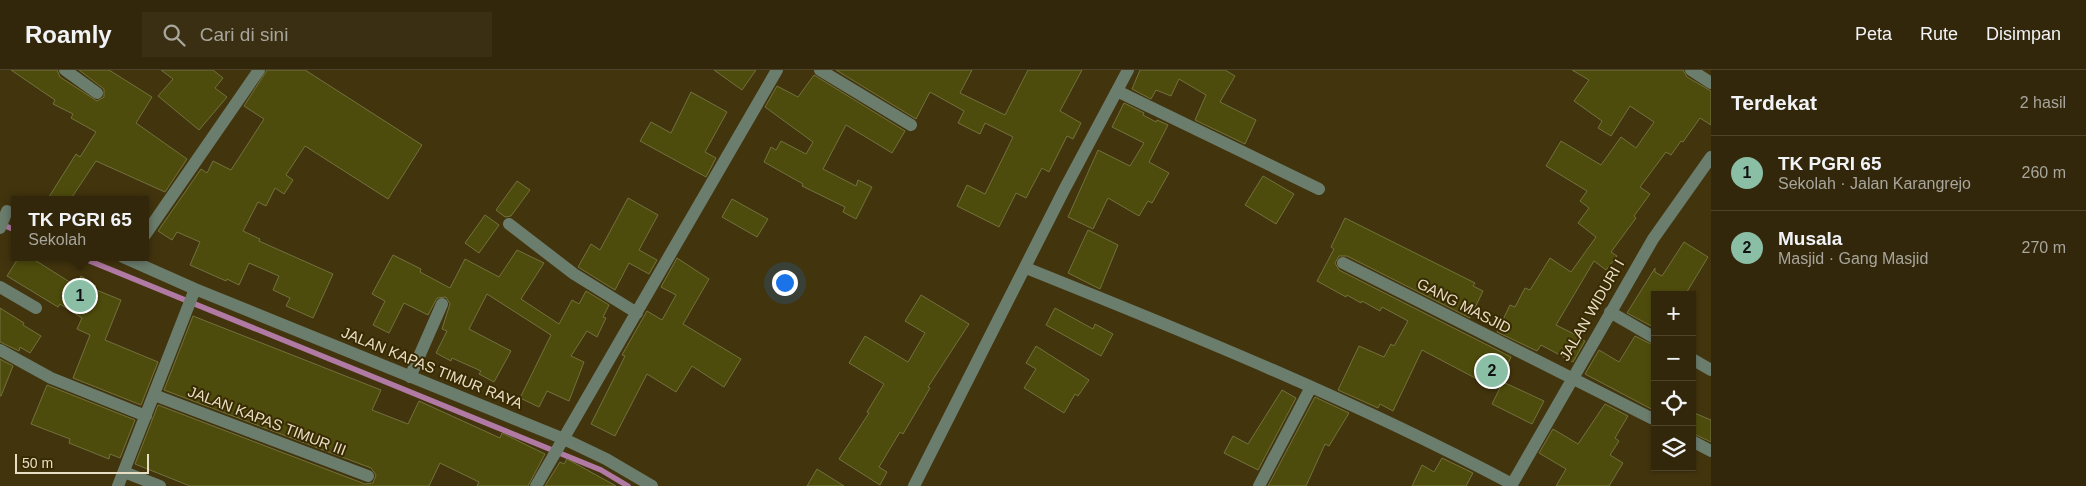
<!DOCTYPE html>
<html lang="id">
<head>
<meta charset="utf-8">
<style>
  :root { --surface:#32270a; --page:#3a2f13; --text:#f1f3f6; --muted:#a8a59c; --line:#4d442b; --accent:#8abfa5 }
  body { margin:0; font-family:Arial,sans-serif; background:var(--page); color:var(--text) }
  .controls { position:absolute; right:15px; bottom:15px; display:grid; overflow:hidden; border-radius:0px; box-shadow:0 1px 4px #0004 }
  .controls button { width:45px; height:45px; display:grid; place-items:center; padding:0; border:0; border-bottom:1px solid var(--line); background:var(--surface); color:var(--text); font:25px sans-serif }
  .scale { position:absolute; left:15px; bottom:12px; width:134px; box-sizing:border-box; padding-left:5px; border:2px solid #e8dec4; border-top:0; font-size:14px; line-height:18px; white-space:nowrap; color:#e8dec4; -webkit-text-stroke:4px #382a02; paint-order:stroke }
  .you { position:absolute; left:784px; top:212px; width:18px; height:18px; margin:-12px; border:4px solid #fff; border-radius:50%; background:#1a73e8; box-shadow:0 0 0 8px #1a73e833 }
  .badge { display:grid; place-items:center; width:32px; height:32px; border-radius:50%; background:var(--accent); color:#111; font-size:16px; font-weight:700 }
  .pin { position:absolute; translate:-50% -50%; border:2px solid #fff; box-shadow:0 1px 5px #0006 }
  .popup { position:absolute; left:11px; top:126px; width:138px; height:65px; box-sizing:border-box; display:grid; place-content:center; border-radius:0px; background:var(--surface); filter:drop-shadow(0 1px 4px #0005); font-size:16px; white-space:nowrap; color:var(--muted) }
  .popup b { font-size:19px; color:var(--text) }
  .popup::after { content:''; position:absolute; left:50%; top:100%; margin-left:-10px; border:10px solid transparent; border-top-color:var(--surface) }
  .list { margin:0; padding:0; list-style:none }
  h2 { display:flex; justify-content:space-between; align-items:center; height:65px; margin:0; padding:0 20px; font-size:21px }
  h2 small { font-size:16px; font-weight:400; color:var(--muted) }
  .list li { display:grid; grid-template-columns:32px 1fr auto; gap:15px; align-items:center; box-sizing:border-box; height:75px; padding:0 20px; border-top:1px solid var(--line) }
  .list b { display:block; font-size:19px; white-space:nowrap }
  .list p { margin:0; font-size:16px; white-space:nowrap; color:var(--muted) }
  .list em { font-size:16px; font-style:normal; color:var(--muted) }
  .icon { flex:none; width:28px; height:28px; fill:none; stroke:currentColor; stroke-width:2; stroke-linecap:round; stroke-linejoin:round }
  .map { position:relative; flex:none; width:1711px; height:416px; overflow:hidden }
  header { display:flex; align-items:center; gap:30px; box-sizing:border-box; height:70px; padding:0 25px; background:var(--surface); border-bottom:1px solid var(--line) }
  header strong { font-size:24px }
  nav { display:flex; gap:28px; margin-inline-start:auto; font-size:18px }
  .search { width:350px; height:45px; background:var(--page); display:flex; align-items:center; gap:12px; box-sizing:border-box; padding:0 18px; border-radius:0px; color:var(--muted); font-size:19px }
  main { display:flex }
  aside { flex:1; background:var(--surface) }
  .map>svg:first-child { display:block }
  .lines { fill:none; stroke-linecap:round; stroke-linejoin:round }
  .stream { stroke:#b17aa4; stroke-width:5.5 }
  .building { fill:#4e4c0c; stroke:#72713e }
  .minor { stroke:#6b7d6d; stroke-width:12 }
  .labels { text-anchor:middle; stroke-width:4; stroke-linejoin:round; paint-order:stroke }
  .street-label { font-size:15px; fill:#e8dec4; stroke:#382a02 }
</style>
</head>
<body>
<header>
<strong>Roamly</strong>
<div class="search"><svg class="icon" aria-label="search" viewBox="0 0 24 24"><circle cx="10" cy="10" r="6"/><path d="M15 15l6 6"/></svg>Cari di sini</div>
<nav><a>Peta</a><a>Rute</a><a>Disimpan</a></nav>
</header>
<main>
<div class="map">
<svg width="1711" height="416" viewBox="0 0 1711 416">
  <rect width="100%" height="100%" fill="#42340d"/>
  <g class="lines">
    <path class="stream" d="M1,154L15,160
      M80,187L601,400L628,416"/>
  </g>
  <path class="building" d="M11,0H57L60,7L97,31L104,27V19L79,0H109L152,27L136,53L187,89L165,122L96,91L70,130H47L76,84L80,87L96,62L71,48L73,44L53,34L55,30Z
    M161,0H213L223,8L215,18L227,27L199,60L158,26L173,9Z
    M267,0H305L422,75L388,129L305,76L286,105L293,110L284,124L275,118L266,136L258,132L243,161L260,169L259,171L333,204L313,248L286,236L290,228L273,220L279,206L249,193L239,215L227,209L226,211L190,195L200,172L177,162L172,170L158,161L201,99L207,103L213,91L231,100L264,49L244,36Z
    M714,0H756L742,20Z
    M836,0H972L960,23L1005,45L1028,0H1082L1060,41L1081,53L1073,69L1067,66L1049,102L1042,98L1026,128L1016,123L999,157L957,136L967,115L985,124L1013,67L985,53L980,64L958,53L964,41L930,22L916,49Z
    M1140,0H1225L1235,6L1220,32L1256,50L1245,74L1195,50L1206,25L1179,9L1171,26L1156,20L1151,29L1132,19Z
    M1572,0H1683L1687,7L1711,21V55L1700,48L1683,72L1681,71L1671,85L1666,82L1640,117L1650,124L1634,146L1636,148L1611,182L1617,186L1606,200L1594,191L1556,255L1582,268L1581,269L1585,271L1573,292L1541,275L1537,281L1497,262L1510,235L1515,237L1525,218L1530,220L1550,188L1571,202L1596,167L1578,153L1589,138L1580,131L1587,121L1546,96L1561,71L1601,95L1621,67L1636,78L1654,52L1630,36L1611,66L1598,58L1602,51L1574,31L1589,10Z
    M814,5L905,61L892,83L846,55L823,99L856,116L858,110L872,117L856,149L843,142L845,137L802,116L803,114L764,92L771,77L776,80L781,71L806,84L813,72L765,37L777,16L798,27Z
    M691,22L727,42L705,82L716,88L706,107L640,71L651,52L671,63Z
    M1124,33L1144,43L1143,45L1156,52L1157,50L1168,55L1149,92L1169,103L1152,133L1148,131L1139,146L1108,128L1093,159L1068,147L1098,80L1130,96L1144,73L1112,57Z
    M1263,106L1294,124L1276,154L1245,135Z
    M517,111L530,120L511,146L505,147L496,140Z
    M628,128L658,145L639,180L657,190L649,204L629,193L615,220L578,197L591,174L600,180Z
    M732,129L768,149L757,167L722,147Z
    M485,145L499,155L479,183L465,173Z
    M1345,148L1475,213L1473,216L1483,221L1470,248L1347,186H1339L1335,193L1339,200L1511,287L1496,319L1422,280L1393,341L1380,334L1378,338L1338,320L1359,276L1384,287L1391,274L1394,276L1408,251L1382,237L1380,241L1362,231L1361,233L1347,225L1346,227L1317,211L1334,179L1331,177Z
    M1088,160L1118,175L1100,219L1068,203Z
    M1684,172L1708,187L1685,225H1655V258L1627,243L1655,198V202L1662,206Z
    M517,180L544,193L521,229L559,254L572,230L579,234L586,221L609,235L603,247L606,248L597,267L587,261L571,286L584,292L569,331L547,321L539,337L520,328L551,265L487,224L469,259L511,281L494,312L479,304L481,301L452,288L451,291L436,283L447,261L442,259L450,234L446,227L437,228L428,245L404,233L389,263L373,255L385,231L372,224L393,185L421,199L420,202L450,218L465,189L499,207Z
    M19,187H30L76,216L81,206L96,216L94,219L121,230L105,270L158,292L141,335L73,308L90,265L77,259L82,248L60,234L58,237L7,206Z
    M677,188L709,209L683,254L741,289L724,317L692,296L676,322L647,304L615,366L591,354L625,286L622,285L647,241L662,250L676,225L661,217Z
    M921,225L969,254L928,317L930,318L903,364L900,362L879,397L887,402L880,415L839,389L869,343L867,342L884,314L849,293L865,266L908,292L925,263L905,251Z
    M0,238L24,253L23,255L41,266L30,283L20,277L19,281L0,272Z
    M1055,238L1093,259L1095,254L1113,264L1101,286L1046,255Z
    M193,246L381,320L372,340L408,354L419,331L500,368L502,363L545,384L528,416H477L479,412L440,393L429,416H190L135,394L158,335L365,414L373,413L376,405L371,398L164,320Z
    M1635,266L1655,276V341L1585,304L1599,280L1619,292Z
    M1036,276L1089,310L1078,326L1075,324L1064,343L1024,318L1036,299L1026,293Z
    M0,289L13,296L1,326H0Z
    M1503,312L1544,331L1532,354L1492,334Z
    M47,315L135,350L120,388L110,384L109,389L69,373L70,369L31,354Z
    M1282,320L1296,328L1258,400L1224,383L1233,366L1248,374Z
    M1315,327L1349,343L1329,376L1325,374L1306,416H1268Z
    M1605,334L1628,346L1615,368L1619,371L1610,385L1623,393L1609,416H1556L1566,399L1539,383L1553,359L1578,374Z
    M1692,342L1711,350V372L1692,363Z
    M1442,388L1473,403L1466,416H1412L1422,395L1434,402Z
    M567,389L589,401L616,416H545L560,392L564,394Z
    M817,399L844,416H807Z"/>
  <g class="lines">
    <path class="minor" d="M65,0L97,23
      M820,0L911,55
      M1691,0L1711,13
      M1117,21L1319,119
      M509,154L574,204L637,243
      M0,158L7,141
      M145,165L259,0
      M123,187L195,219L564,369L606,389L652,416
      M1343,193L1655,350
      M1026,198C1191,264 1355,331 1512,414
      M0,217L36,238
      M1610,242L1655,268
      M0,280L51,308L146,346
      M1692,289L1711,300
      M410,307L442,234
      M154,325L368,406
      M1692,371L1711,381
      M124,402L160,416
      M118,416L195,219
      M536,416L777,0
      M914,416L1064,120L1128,0
      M1259,416L1311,317
      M1511,416L1653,169L1711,87"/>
  </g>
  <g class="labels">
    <g class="street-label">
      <text transform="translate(1464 236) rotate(27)" y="5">GANG MASJID</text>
      <text transform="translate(1592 240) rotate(-60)" y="5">JALAN WIDURI I</text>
      <text transform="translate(432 298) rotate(22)" y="5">JALAN KAPAS TIMUR RAYA</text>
      <text transform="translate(267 351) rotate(21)" y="5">JALAN KAPAS TIMUR III</text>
    </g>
  </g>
</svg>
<div class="controls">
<button>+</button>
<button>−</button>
<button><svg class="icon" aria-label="locate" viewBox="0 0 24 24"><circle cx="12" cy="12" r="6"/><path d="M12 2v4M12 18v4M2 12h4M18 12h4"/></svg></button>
<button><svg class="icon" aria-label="layers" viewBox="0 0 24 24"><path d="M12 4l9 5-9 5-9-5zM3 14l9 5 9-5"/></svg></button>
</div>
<div class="scale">50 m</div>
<div class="you"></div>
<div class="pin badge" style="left:80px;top:226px">1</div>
<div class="popup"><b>TK PGRI 65</b>Sekolah</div>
<div class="pin badge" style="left:1492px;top:301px">2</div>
</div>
<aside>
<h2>Terdekat<small>2 hasil</small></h2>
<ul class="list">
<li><span class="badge">1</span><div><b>TK PGRI 65</b><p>Sekolah · Jalan Karangrejo</p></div><em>260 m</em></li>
<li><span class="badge">2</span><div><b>Musala</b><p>Masjid · Gang Masjid</p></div><em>270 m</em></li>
</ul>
</aside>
</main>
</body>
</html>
